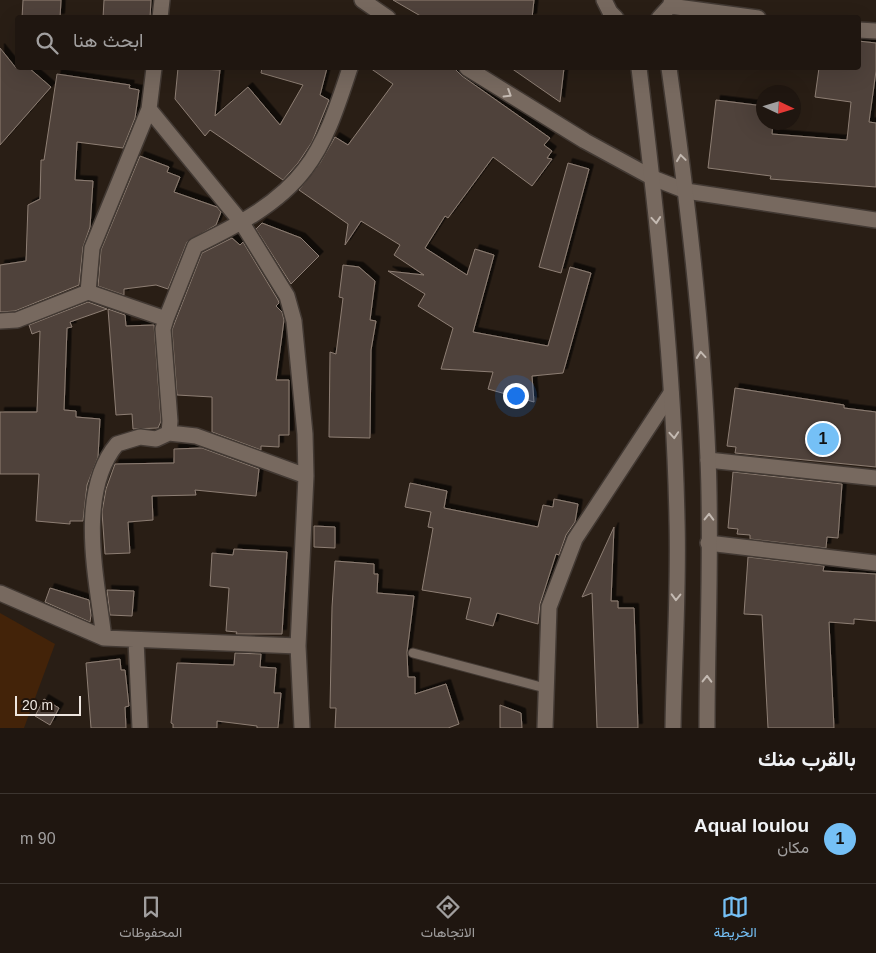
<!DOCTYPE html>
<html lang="ar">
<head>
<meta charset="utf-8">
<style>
  :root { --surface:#1f1610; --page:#2c231e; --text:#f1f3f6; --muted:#a19f9f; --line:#3c3530; --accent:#75c0f6 }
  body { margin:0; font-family:Helvetica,Vazirmatn,sans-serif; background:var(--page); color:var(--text); direction:rtl }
  .compass { position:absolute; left:756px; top:85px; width:45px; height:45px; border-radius:50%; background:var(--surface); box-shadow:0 5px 20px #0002; rotate:94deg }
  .scale { position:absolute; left:15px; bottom:12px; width:66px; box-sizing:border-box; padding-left:5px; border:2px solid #ede5df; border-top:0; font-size:14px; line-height:18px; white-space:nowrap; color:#ede5df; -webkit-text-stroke:4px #20140c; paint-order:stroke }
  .you { position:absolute; left:515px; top:395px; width:18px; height:18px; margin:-12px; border:4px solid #fff; border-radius:50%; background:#1a73e8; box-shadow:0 0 0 8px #1a73e833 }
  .badge { display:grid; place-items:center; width:32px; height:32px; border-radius:50%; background:var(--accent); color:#111; font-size:16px; font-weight:700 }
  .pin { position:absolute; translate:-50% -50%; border:2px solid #fff; box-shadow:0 1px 5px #0006 }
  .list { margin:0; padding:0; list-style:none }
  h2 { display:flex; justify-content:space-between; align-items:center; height:65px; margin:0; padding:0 20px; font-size:21px }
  h2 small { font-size:16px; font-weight:400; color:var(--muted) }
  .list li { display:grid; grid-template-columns:32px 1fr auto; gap:15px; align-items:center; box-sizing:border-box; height:90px; padding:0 20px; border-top:1px solid var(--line) }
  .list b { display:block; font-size:19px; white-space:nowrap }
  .list p { margin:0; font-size:16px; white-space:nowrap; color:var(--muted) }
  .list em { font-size:16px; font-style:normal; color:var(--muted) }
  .icon { flex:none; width:28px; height:28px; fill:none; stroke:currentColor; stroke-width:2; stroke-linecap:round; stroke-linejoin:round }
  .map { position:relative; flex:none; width:876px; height:728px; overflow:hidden; direction:ltr }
  .search { position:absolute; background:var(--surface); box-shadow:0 5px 20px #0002; left:15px; right:15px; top:15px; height:55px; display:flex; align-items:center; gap:12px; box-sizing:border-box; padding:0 18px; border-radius:5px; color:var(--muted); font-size:19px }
  .sheet { height:155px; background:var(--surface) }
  nav { display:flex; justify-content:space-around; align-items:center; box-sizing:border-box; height:70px; border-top:1px solid var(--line); background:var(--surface); font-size:14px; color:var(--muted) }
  nav a { display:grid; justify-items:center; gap:2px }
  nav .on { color:var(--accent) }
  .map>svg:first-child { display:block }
  .green { fill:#432309 }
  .building { fill:#50433a; stroke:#8d7e74; filter:url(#shadow) }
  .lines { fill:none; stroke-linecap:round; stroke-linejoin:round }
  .service-casing { stroke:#423933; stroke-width:11 }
  .minor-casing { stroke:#423933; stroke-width:18 }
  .tertiary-casing { stroke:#423933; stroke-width:18 }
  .service { stroke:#77695f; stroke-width:9 }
  .minor { stroke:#77695f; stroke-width:15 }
  .tertiary { stroke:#77695f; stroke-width:15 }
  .oneway { stroke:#c4bab2 }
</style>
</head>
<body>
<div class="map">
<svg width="876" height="728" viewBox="0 0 876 728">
  <defs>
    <filter id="shadow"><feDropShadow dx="4.5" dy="-4.5" stdDeviation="0" flood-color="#0009"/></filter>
  </defs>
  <rect width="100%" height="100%" fill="#291e15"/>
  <path class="green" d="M0,613L55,644L24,728H0Z"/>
  <path class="building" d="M23,0H61L60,18H22Z
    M104,0H151L150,18H103Z
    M393,0H534L532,18H424Z
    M858,41L876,43V71L869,122L876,123V187L770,179L771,176L708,168L716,100L764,106V122H773L772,134L847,140L851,102L815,97L819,68H858Z
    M0,48L16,68H29L51,87L0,145Z
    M178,68L220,70L215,116L248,87L280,125L303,85L261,73L262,68H327L320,95L329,100L312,142L298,163L283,180L210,130L205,136L175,99Z
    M370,68H454L462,76L550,138L544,145L552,151L547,158L552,159L532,186L493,157L448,218L445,216L425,248L467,275L475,249L494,255L473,332L548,346L570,267L591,273L563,373L532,376L534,402L488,389L493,372L441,369L453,328L418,306L425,294L388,271L424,275L394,255L400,245L361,221L345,245L348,224L299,190L320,163L335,137L348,145L393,84Z
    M511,68H564L560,102Z
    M57,74L130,85L129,88L139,90L135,118L123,148L77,142L75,180L93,181L90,227L83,247L79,285L15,311L0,312V265L26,261L28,205L40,199L41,160H44Z
    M140,156L169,167L167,172L180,177L174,192L217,207L221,212L216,225L187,242L168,289L156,285L124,289V295L98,286L101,250Z
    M568,163L589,169L561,273L539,267Z
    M262,223L301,238L319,256L291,284L256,229Z
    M232,238L240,245L243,242L278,300L279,303L276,306L282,312L284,320L276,380H289V435H279V447L261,446V450L212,432V397L177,395L172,330L175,322L202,253Z
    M343,265L359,267L375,281L370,320L376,321L371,350L370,438L329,437L330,352L336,354L343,298L339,297Z
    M88,302L107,309L70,322L72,327L67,328L64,410L76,411V417L100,419L98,457L87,485L83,521H70V524L36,521L39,474H0V412H37L40,331L32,334L29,325Z
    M108,309L125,315L126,326L154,325L161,421L158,428L133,429L132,414L116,415Z
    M735,388L844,405V408L876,412V467L735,453L736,447L727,446Z
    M202,448L259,469L256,496L195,490L196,495L152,496L153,520L128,522L130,553L105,554L102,512L106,489L115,464L174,463V449Z
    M733,472L842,484L838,538L827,537L826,548L750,539V535L737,534L738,529L728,528Z
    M410,483L447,491L444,508L538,527L543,505L553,507L554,499L578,504L575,522L566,535L559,555L556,554L540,604L538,624L497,613L493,626L466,619L471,598L422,590L433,528L428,527L431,512L405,507Z
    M314,526L335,527V548L314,547Z
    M614,527L611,601H618V608H634L638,728H597L592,593L582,597Z
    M234,549L287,552L282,634H236L237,632L226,631L229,588L210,586L212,553L233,555Z
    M748,557L824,566L823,571L876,574V621L854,619V624L829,622L834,728H768L762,615L744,614Z
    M335,561L374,564V574H378L377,593L414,596L407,652L408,677H415V694L446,684L459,724L448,728H335L336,708H330L332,607Z
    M50,588L89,600L91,615L90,622L45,602Z
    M107,590L134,591L132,616L110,615Z
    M235,653L261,654L260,667L276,668L274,693H281L278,728H257V726L217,721V728H173V724L171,723L177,663L234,665Z
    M120,659L121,670H125L129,706L125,707L126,728H91L86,663Z
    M44,699L59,708L50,725L35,716Z
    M500,705L521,713L522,728H500Z"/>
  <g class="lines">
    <defs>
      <path id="service" d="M413,653L545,688"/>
      <path id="minor" d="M362,0L388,18
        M160,18L162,0
        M467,68L585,141L653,178L686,191L876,220
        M149,109L242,223L287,296L294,321L305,434L306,476L298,646L302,728
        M88,292L92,248L149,109L154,68
        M166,319L195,246C234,227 278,205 305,169C327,141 339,101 350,68
        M0,321L17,320L88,292L166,319L163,329L170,421L169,433L156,439L140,437L117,444C76,493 97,580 104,638
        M169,433L196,436L306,476
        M708,460L876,478
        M708,543L876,563
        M0,593L104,638L298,646
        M136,640L140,728
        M545,728L549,607L575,539L671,393"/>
      <path id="tertiary" d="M604,0L610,12L616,18
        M670,6L758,18
        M659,18L670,6L672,0
        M858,30L876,31
        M639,68C657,217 674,369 677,520C679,589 674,659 673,728
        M669,68C687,197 703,328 708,459C712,548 707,639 707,728"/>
    </defs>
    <use href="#service" class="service-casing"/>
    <use href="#minor" class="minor-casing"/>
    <use href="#tertiary" class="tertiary-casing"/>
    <use href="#service" class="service"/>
    <use href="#minor" class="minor"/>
    <use href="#tertiary" class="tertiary"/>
  </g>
  <defs><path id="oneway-chevron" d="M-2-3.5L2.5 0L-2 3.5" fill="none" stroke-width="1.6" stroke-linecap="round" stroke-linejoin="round" transform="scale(1.25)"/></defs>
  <g class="oneway">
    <use href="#oneway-chevron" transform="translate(508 94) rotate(32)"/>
    <use href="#oneway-chevron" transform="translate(681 158) rotate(-98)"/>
    <use href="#oneway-chevron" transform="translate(656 220) rotate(85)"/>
    <use href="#oneway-chevron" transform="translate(701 355) rotate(-95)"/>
    <use href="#oneway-chevron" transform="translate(674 435) rotate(86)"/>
    <use href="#oneway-chevron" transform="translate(709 517) rotate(-89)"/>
    <use href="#oneway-chevron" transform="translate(676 597) rotate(91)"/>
    <use href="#oneway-chevron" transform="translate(707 679) rotate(-89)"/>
  </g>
</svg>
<svg class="compass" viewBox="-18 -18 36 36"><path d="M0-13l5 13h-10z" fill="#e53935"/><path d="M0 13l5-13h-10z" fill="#a19f9f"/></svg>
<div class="scale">20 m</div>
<div class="you"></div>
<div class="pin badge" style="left:823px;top:439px">1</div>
<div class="search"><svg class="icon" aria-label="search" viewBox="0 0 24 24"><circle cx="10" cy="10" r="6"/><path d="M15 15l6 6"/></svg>ابحث هنا</div>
</div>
<section class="sheet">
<h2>بالقرب منك<small></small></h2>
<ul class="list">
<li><span class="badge">1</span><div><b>Aqual loulou</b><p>مكان</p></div><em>90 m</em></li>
</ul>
</section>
<nav>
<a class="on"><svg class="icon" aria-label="map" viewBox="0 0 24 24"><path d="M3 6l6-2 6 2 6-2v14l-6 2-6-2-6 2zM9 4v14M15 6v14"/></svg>الخريطة</a>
<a><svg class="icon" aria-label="directions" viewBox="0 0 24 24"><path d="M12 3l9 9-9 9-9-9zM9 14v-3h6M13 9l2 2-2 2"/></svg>الاتجاهات</a>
<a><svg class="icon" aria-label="saved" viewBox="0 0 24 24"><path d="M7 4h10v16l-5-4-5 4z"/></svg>المحفوظات</a>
</nav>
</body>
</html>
